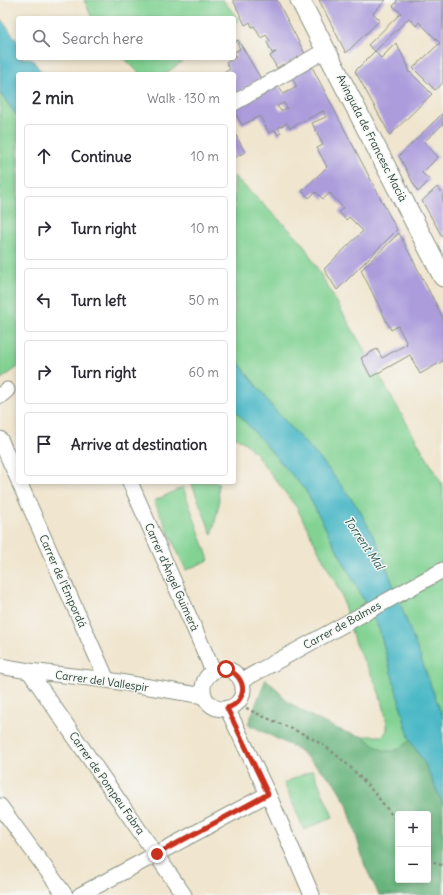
<!DOCTYPE html>
<html lang="en">
<head>
<meta charset="utf-8">
<style>
  :root { --surface:#fff; --page:#f7f7f7; --text:#2b2b33; --muted:#7c7c81; --line:#e1e1e2 }
  body { margin:0; font-family:Delius,sans-serif; background:var(--page); color:var(--text) }
  .controls { position:absolute; right:12px; bottom:12px; display:grid; overflow:hidden; border-radius:4px; box-shadow:0 2px 6px #0003 }
  .controls button { width:36px; height:36px; display:grid; place-items:center; padding:0; border:0; border-bottom:1px solid var(--line); background:var(--surface); color:var(--text); font:20px sans-serif }
  .stop { position:absolute; width:12px; height:12px; margin:-9px; border:3px solid #c8321e; border-radius:50%; background:#fff }
  .stop.end { background:#c8321e; border-color:#fff; box-shadow:0 1px 4px #0008 }
  .list { margin:0; padding:0; list-style:none }
  h2 { display:flex; justify-content:space-between; align-items:center; height:52px; margin:0; padding:0 16px; font-size:17px }
  h2 small { font-size:13px; font-weight:400; color:var(--muted) }
  .list li { display:grid; grid-template-columns:26px 1fr auto; gap:12px; align-items:center; box-sizing:border-box; height:64px; margin:0 8px 8px; padding:0 8px; border:1px solid var(--line); border-radius:4px }
  .list b { display:block; font-size:15px; white-space:nowrap }
  .list em { font-size:13px; font-style:normal; color:var(--muted) }
  .icon { flex:none; width:22px; height:22px; fill:none; stroke:currentColor; stroke-width:2; stroke-linecap:round; stroke-linejoin:round }
  .map { position:relative; flex:none; width:443px; height:895px; overflow:hidden }
  .search { position:absolute; background:var(--surface); box-shadow:0 2px 6px #0003; left:16px; top:16px; width:220px; height:44px; display:flex; align-items:center; gap:10px; box-sizing:border-box; padding:0 14px; border-radius:4px; color:var(--muted); font-size:15px }
  .panel { position:absolute; background:var(--surface); box-shadow:0 2px 6px #0003; left:16px; top:72px; width:220px; height:412px; border-radius:4px }
  .map>svg:first-child { display:block }
  .green { fill:#81d293; stroke:#508864 }
  .forest { fill:#68b47d; stroke:#447858; fill-rule:evenodd }
  .water { fill:#4db9c7; stroke:#367b7e }
  .building { fill:#ac9cdc; fill-rule:evenodd }
  .lines { fill:none; stroke-linecap:round; stroke-linejoin:round }
  .minor-casing { stroke:#889181; stroke-width:17 }
  .tertiary-casing { stroke:#889181; stroke-width:21 }
  .path { stroke:#889181; stroke-width:2.5; stroke-dasharray:3 3; stroke-linecap:butt }
  .minor { stroke:#fff; stroke-width:15 }
  .tertiary { stroke:#fff; stroke-width:19 }
  .route { stroke:#c8321e; stroke-width:5 }
  .labels { text-anchor:middle; stroke-width:3; stroke-linejoin:round; paint-order:stroke }
  .street-label { font-size:11px; fill:#1f3d34; stroke:#f6f6f2 }
  .water-label { font-size:12px; font-style:italic; fill:#2a5c59; stroke:#f6f6f2 }
</style>
</head>
<body>
<div class="map">
<svg width="443" height="895" viewBox="0 0 443 895">
  <rect width="100%" height="100%" fill="#f6f6f2"/>
  <filter id="ink" filterUnits="userSpaceOnUse"><feTurbulence type="fractalNoise" baseFrequency=".025" numOctaves="2"/><feDisplacementMap in="SourceGraphic" scale="8" xChannelSelector="R" yChannelSelector="G"/><feConvolveMatrix kernelMatrix="1 2 1 2 8 2 1 2 1" color-interpolation-filters="sRGB"/></filter>
  <filter id="wash" filterUnits="userSpaceOnUse"><feTurbulence type="fractalNoise" baseFrequency=".012" numOctaves="4" result="noise"/><feDisplacementMap in="SourceGraphic" scale="16" xChannelSelector="R" yChannelSelector="G"/><feGaussianBlur stdDeviation="0.9" result="paint"/><feColorMatrix in="noise" values="0 0 0 0 0 0 0 0 0 0 0 0 0 0 0 0 0 1.4 0 .05"/><feComposite in="paint" operator="in"/></filter>
  <g filter="url(#wash)">
    <rect width="100%" height="100%" fill="#f0e5ce"/>
    <path class="green" d="M84,0H223L239,20L234,24V18H92Z
      M124,58H187L165,74H140Z
      M0,93L18,117V367L0,380Z
      M234,176L302,242L443,486V718L383,559L359,509L322,461L273,408L234,356Z
      M234,409L306,491L379,629L410,740C392,759 380,752 363,736H382L387,731V724L384,708L376,684L355,644L341,594L297,508L255,453L244,442L234,436Z
      M191,482H218L219,504L212,535Z
      M183,487L209,560L186,570L154,501Z
      M313,770L333,817L304,830L284,783Z"/>
    <path class="forest" d="M266,679C273,685 279,692 285,699C298,711 346,736 363,736C380,751 392,759 410,740L425,764L443,804V895H379L365,866L347,804L334,782L299,750L248,724ZM398,814H428V880H398Z"/>
    <path class="water" d="M0,18L18,42V58H31L43,74H18V117L0,93Z
      M234,356L273,408L322,461L344,489L359,509L379,547L443,718V804L425,764L410,740L379,629L306,491L234,409Z"/>
    <g id="blocks">
      <path class="building" d="M233,0H277L305,54L284,66L283,64L277,68L270,56L276,52L272,53L267,42L270,41L266,35L261,38L254,26L252,27L250,22L245,25Z
        M319,0H386L373,13L380,20L346,53Z
        M396,0H443V83L435,90L413,68L440,43L419,22L416,26L409,18L375,51L381,58L396,43L408,66L409,73L410,72L432,94L390,135L355,71L375,51L368,45L401,13L393,6L397,2Z
        M238,40L261,79L234,95V74H222L230,69L226,63L236,57L234,52L240,49L236,41Z
        M311,65L397,230L337,290L324,269L363,231L349,217L346,220L339,212L343,208L330,193L323,199L316,192L309,198L302,191L327,167L317,148L323,145L312,123L326,117L323,111L290,128L287,123L278,128L281,133L278,135L275,130L269,133L260,116L242,125L234,111V109L278,84L283,94L297,87L291,76ZM284,103L287,108L281,111L277,106Z
        M443,113V124L424,142L438,157L422,173L430,180L418,192L399,156Z
        M234,132L245,152L234,158Z
        M437,187L443,194V238L422,201Z
        M399,233L443,318V361L420,374L410,355L371,377L361,358L377,349L382,358L407,344L398,326L391,330L361,270Z"/>
    </g>
  </g>
  <g filter="url(#ink)">
    <use href="#blocks" fill-opacity="0" stroke="#889181" stroke-width="1"/>
    <g class="lines">
      <defs>
        <path id="minor" d="M234,103L326,50
          M0,396L7,390
          M0,439L18,479
          M19,482L107,680
          M130,482L213,671
          M0,666L29,671L107,680L204,696
          M203 689a20 20 0 1 1 40 0a20 20 0 1 1-40 0Z
          M29,671L184,895
          M241,681L443,570
          M227,708L268,794L312,895
          M0,806L65,895
          M80,895L268,794"/>
        <path id="tertiary" d="M300,0L443,277"/>
      </defs>
      <use href="#minor" class="minor-casing"/>
      <use href="#tertiary" class="tertiary-casing"/>
      <path class="path" d="M241,705C266,720 296,728 321,744C352,764 376,794 398,823
        M428,859L443,866"/>
      <use href="#minor" class="minor"/>
      <use href="#tertiary" class="tertiary"/>
    </g>
  </g>
  <g class="lines" filter="url(#ink)">
    <path class="route" d="M157,854L268,794L227,708C249,701 247,676 226,669"/>
  </g>
  <g class="labels">
    <g class="street-label">
      <text transform="translate(372 138) rotate(63)" y="4">Avinguda de Francesc Macià</text>
      <text transform="translate(172 577) rotate(66)" y="4">Carrer d'Àngel Guimerà</text>
      <text transform="translate(63 581) rotate(66)" y="4">Carrer de l'Empordá</text>
      <text transform="translate(342 625) rotate(-29)" y="4">Carrer de Balmes</text>
      <text transform="translate(102 681) rotate(8)" y="4">Carrer del Vallespir</text>
      <text transform="translate(107 783) rotate(55)" y="4">Carrer de Pompeu Fabra</text>
    </g>
    <g class="water-label">
      <text transform="translate(364 543) rotate(56)" y="4">Torrent Mal</text>
    </g>
  </g>
</svg>
<div class="controls">
<button>+</button>
<button>−</button>
</div>
<div class="stop" style="left:226px;top:669px"></div>
<div class="stop end" style="left:157px;top:854px"></div>
<div class="search"><svg class="icon" aria-label="search" viewBox="0 0 24 24"><circle cx="10" cy="10" r="6"/><path d="M15 15l6 6"/></svg>Search here</div>
<section class="panel">
<h2>2 min<small>Walk · 130 m</small></h2>
<ul class="list">
<li><svg class="icon" aria-label="ahead" viewBox="0 0 24 24"><path d="M12 20V5M6 11l6-6 6 6"/></svg><div><b>Continue</b></div><em>10 m</em></li>
<li><svg class="icon" aria-label="right" viewBox="0 0 24 24"><path d="M7 20v-9h11M14 6l5 5-5 5"/></svg><div><b>Turn right</b></div><em>10 m</em></li>
<li><svg class="icon" aria-label="left" viewBox="0 0 24 24"><path d="M17 20v-9H6M10 6l-5 5 5 5"/></svg><div><b>Turn left</b></div><em>50 m</em></li>
<li><svg class="icon" aria-label="right" viewBox="0 0 24 24"><path d="M7 20v-9h11M14 6l5 5-5 5"/></svg><div><b>Turn right</b></div><em>60 m</em></li>
<li><svg class="icon" aria-label="arrive" viewBox="0 0 24 24"><path d="M6 21V4h12l-3 4 3 4H6"/></svg><div><b>Arrive at destination</b></div></li>
</ul>
</section>
</div>
</body>
</html>
